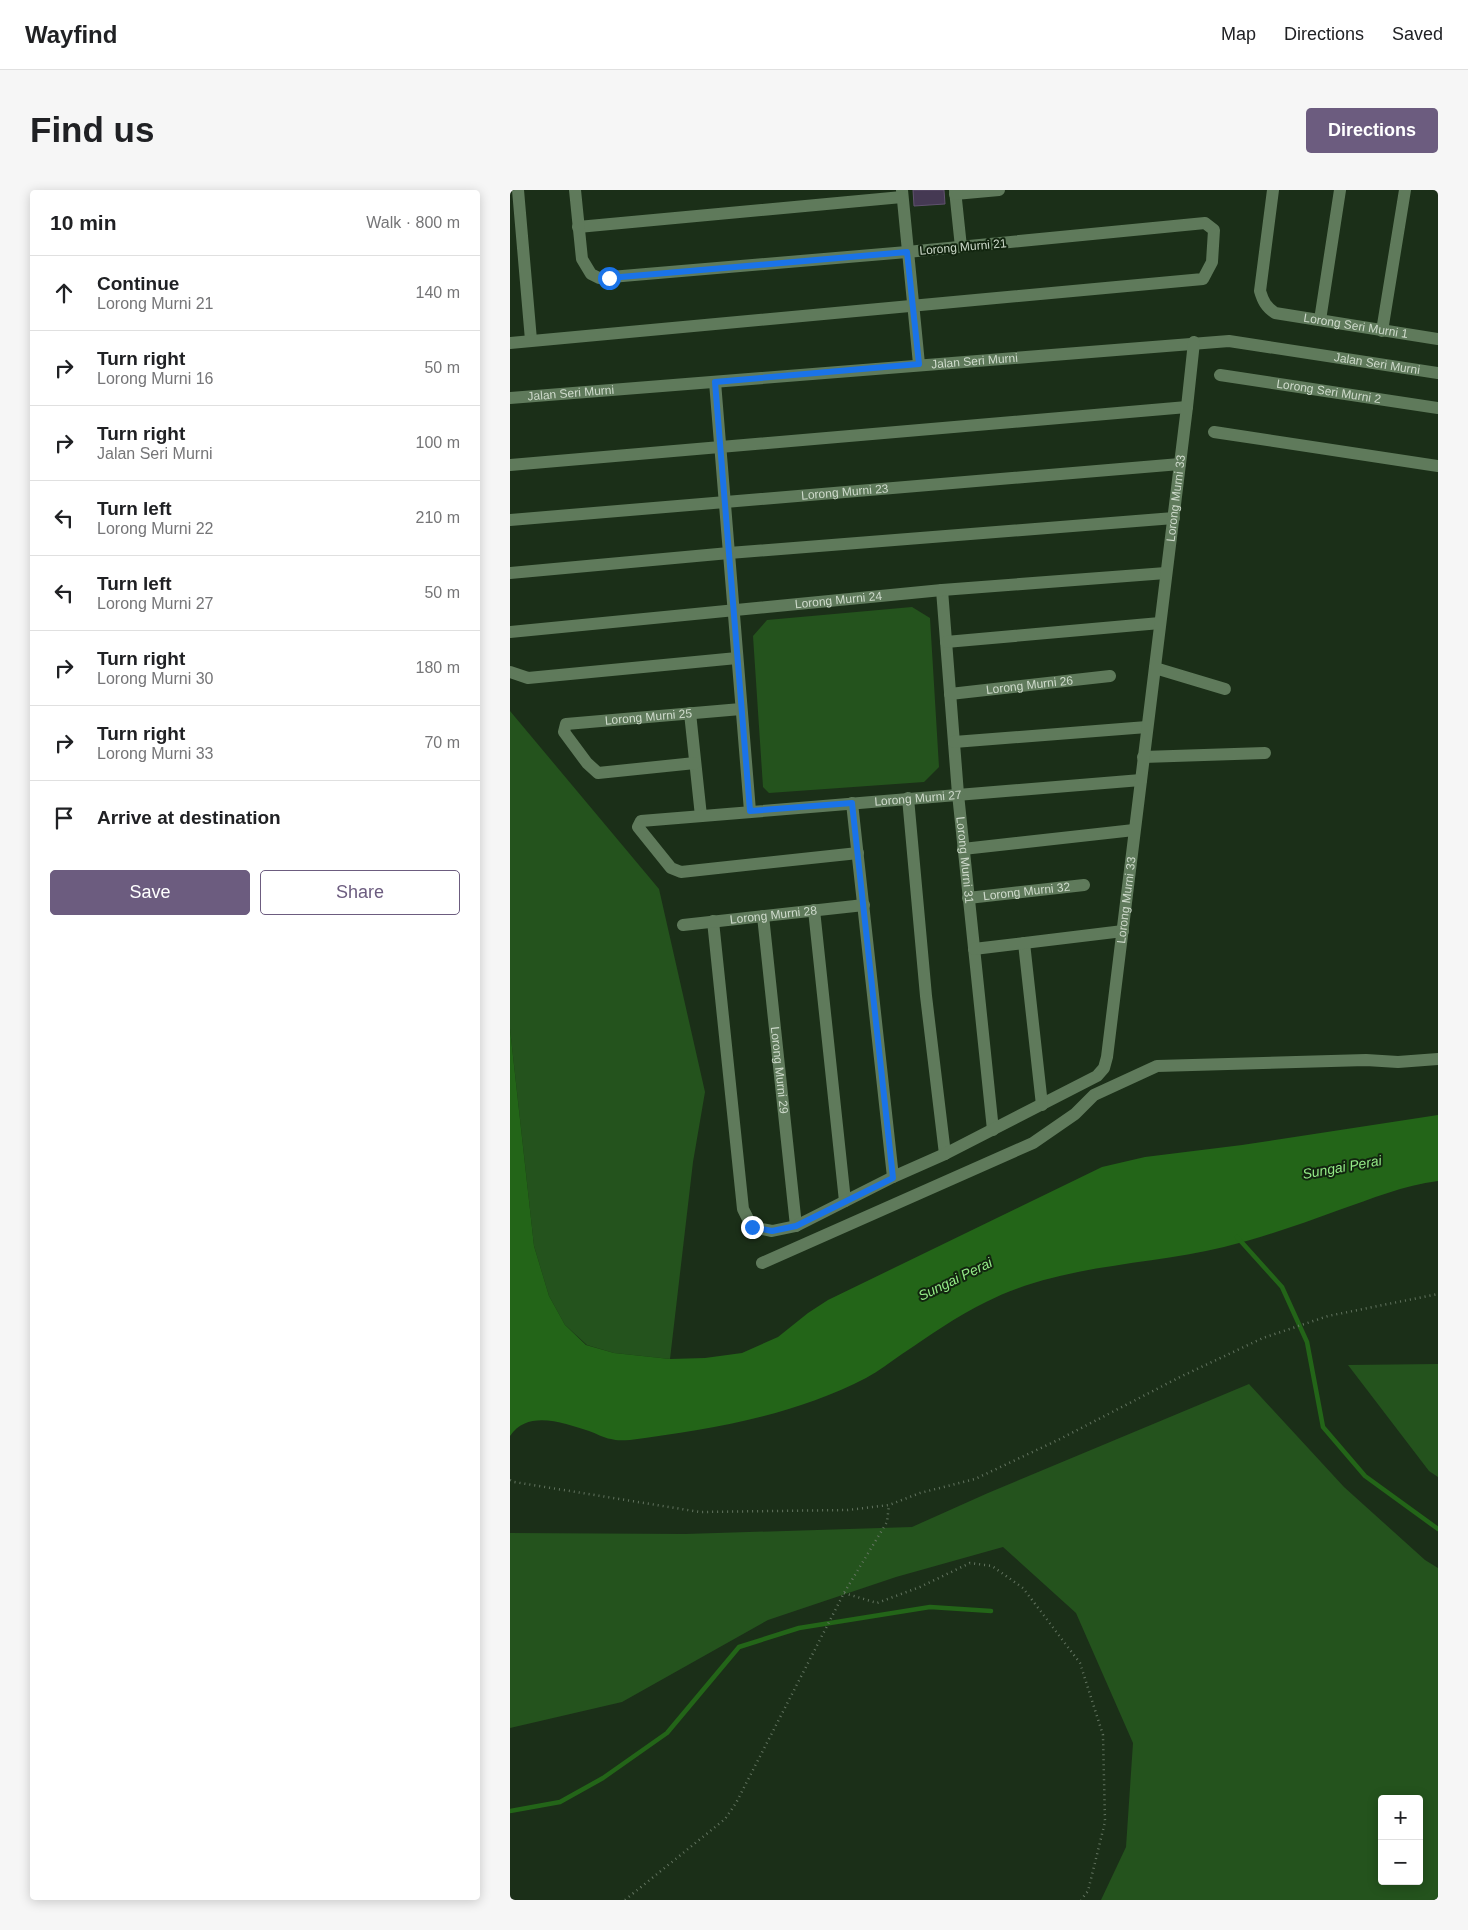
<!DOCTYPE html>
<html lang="en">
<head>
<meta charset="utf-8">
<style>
  :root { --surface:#fff; --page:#f6f6f6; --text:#202124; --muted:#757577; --line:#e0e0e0; --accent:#6c5c7f }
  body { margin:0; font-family:Arial,sans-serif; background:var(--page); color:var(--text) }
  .controls { position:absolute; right:15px; bottom:15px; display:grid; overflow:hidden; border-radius:5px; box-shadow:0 2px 12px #0003 }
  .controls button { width:45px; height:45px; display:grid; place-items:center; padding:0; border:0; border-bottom:1px solid var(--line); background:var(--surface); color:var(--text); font:25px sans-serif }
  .stop { position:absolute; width:15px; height:15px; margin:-11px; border:4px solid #1a73e8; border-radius:50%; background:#fff }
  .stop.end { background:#1a73e8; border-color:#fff; box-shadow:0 1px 5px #0008 }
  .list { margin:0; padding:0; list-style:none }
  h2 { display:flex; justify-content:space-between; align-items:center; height:65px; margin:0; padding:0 20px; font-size:21px }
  h2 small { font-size:16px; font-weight:400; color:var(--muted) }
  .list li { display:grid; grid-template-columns:32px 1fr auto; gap:15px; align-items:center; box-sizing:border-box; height:75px; padding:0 20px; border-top:1px solid var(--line) }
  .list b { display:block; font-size:19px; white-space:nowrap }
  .list p { margin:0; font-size:16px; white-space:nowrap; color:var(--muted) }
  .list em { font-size:16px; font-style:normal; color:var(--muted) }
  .actions { display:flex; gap:10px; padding:15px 20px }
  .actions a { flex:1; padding:11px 0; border:1px solid var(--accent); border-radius:5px; text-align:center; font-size:18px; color:var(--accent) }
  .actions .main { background:var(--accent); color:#fff }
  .icon { flex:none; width:28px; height:28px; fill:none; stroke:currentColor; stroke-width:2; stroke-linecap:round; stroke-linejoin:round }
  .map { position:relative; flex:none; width:928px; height:1710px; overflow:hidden; border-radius:5px }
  header { display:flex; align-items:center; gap:30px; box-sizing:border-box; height:70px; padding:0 25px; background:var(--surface); border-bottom:1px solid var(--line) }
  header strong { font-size:24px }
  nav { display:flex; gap:28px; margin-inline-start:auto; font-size:18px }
  .intro { display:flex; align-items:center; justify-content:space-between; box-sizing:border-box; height:120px; padding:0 30px }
  h1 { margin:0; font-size:35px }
  .button { padding:12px 22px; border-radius:5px; background:var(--accent); color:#fff; font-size:18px; font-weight:700 }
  main { display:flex; gap:30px; padding:0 30px }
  aside { flex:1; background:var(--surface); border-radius:5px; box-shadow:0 2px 12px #0003 }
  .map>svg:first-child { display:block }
  .green { fill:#24531d; fill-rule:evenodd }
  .water { fill:#236518 }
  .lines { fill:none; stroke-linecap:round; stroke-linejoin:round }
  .stream { stroke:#236518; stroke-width:4.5 }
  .building { fill:#453953; stroke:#61536f }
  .path { stroke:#637460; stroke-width:2.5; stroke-dasharray:1 4; stroke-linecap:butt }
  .minor { stroke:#5f7a5b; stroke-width:12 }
  .route { stroke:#1a73e8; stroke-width:6 }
  .labels { text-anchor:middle; stroke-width:4; stroke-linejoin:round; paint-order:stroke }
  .street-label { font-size:12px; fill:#cedacb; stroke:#12250f }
  .water-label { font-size:14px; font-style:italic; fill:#93e986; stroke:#12250f }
</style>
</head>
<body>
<header>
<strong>Wayfind</strong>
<nav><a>Map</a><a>Directions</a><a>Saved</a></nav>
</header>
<div class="intro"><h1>Find us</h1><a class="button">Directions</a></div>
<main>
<aside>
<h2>10 min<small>Walk · 800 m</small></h2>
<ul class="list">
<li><svg class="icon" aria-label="ahead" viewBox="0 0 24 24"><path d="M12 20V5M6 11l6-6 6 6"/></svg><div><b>Continue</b><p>Lorong Murni 21</p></div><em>140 m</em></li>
<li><svg class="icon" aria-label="right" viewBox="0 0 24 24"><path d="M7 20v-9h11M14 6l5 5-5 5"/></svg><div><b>Turn right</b><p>Lorong Murni 16</p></div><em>50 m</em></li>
<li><svg class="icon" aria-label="right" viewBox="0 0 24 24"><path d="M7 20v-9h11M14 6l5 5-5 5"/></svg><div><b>Turn right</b><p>Jalan Seri Murni</p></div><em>100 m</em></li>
<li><svg class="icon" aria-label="left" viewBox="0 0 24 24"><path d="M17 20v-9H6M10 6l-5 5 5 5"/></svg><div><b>Turn left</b><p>Lorong Murni 22</p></div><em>210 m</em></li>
<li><svg class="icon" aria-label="left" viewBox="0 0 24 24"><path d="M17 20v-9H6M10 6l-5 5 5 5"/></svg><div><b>Turn left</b><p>Lorong Murni 27</p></div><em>50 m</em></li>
<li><svg class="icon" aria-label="right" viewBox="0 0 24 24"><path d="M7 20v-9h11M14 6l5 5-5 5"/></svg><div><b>Turn right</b><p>Lorong Murni 30</p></div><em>180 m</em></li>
<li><svg class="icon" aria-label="right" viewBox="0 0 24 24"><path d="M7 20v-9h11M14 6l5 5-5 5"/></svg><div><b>Turn right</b><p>Lorong Murni 33</p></div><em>70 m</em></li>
<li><svg class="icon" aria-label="arrive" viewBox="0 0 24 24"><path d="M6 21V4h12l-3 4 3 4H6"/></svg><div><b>Arrive at destination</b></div></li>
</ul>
<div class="actions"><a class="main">Save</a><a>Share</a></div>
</aside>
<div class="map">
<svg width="928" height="1710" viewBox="0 0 928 1710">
  <rect width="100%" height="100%" fill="#1b2f18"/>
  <path class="green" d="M402,417L420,428L429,577L414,592L259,603L253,597L243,446L257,430Z
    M0,521L149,699L195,902L183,972L160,1169L104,1163L77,1155L55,1135L39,1106L24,1056L0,839Z
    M928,1174V1287L919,1281L838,1175Z
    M739,1194L834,1297L915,1370L928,1378V1710H591L616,1657L623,1553L566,1423L493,1357L386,1387L258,1430L112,1512L0,1538V1343L175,1344L402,1337L478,1303ZM872,1609H909V1691H872Z"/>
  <path class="water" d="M0,839L24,1056L39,1106L55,1135L76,1155L104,1163L160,1169L195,1168L232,1163L268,1147L298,1123L318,1110L592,977L635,967L732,955L928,925V991C894,995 861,1009 829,1020C791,1034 754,1047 714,1057C635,1076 551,1074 476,1112C447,1126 419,1146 392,1164C380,1172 369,1181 356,1188C283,1226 201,1239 120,1250C114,1250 107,1251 101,1249C93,1248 86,1243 79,1241C54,1233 18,1219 0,1246Z"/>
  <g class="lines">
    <path class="stream" d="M727,1047L772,1097L797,1152L813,1237L855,1286L928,1339
      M0,1621L50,1612L93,1588L157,1543L229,1457L289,1438L420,1417L481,1421"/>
  </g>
  <path class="building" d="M403,0H434L435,14L404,16Z"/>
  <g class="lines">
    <path class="path" d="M0,1290L4,1292L190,1322L338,1320L379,1315L410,1303L465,1289L548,1250L670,1187L753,1148L818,1126L928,1104
      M334,1403L367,1413L410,1397L460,1373L482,1376L513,1398L570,1473L593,1545L595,1632L578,1701L571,1710
      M115,1710L215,1629L226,1613L334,1403L377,1332L379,1315"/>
    <g class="minor">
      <path d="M8,0L21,150"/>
      <path d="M392,0L409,174"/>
      <path d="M445,0L451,57"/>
      <path id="s1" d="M763,0L750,101C753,111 756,117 765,123L928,149"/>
      <path d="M445,4L489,0"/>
      <path d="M68,37L392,7"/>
      <path d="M810,130L830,0"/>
      <path d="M872,141L895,0"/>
      <path d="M0,153L693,89L702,72L704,40L695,33L397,62L89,88L81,84L72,69L65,0"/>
      <path id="s2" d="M710,185L928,218"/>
      <path d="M205,192L240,621"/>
      <path id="s3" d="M0,208L719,151L928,183"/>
      <path d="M704,242L928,276"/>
      <path d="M0,275L677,217"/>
      <path id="s4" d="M0,330L670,274"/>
      <path d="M0,383L219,363L664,328"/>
      <path id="s5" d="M432,400L448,604L483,940"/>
      <path id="s6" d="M0,442L432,400L656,383"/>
      <path d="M436,452L650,433"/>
      <path d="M645,478L715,499"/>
      <path d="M0,482L18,488L227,468"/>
      <path id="s7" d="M440,504L600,486"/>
      <path d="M180,523L191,626"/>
      <path d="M444,552L637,537"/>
      <path d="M633,567L755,563"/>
      <path id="s8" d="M185,573L88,583L77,573L54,542L56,534L231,519"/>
      <path d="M398,608L416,806L435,964"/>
      <path d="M342,613L383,987"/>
      <path d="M453,659L624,640"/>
      <path id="s9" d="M348,663L171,682L161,678L128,637L131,631L631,590"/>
      <path id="s10" d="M458,708L574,695"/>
      <path d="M304,720L335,1011"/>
      <path id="s11" d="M253,726L286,1036"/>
      <path id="s12" d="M203,731L233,1019L242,1037L262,1041L286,1036L383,987L435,964L587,886L594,878L597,867L677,217L684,152"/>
      <path id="s13" d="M173,735L354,715"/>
      <path d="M514,753L532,915"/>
      <path d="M464,759L613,741"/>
      <path d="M252,1073L523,953L565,924L584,905L647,876L856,870L888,872L928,869"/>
    </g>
  </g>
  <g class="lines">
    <path class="route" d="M99,88L397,62L409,174L205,192L240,621L342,613L383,988L286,1036L262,1041L242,1037"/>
  </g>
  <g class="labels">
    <g class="street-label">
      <text transform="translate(453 57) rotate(-5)" y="4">Lorong Murni 21</text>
      <text dy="4" stroke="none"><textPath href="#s1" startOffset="211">Lorong Seri Murni 1</textPath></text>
      <text dy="4" stroke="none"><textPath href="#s3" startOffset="466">Jalan Seri Murni</textPath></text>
      <text dy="4" stroke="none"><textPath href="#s3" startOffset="871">Jalan Seri Murni</textPath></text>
      <text dy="4" stroke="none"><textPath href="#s2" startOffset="110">Lorong Seri Murni 2</textPath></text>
      <text dy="4" stroke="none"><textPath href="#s3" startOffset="61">Jalan Seri Murni</textPath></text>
      <text dy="4" stroke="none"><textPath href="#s4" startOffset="336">Lorong Murni 23</textPath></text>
      <text dy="4" stroke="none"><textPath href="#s12" startOffset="1276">Lorong Murni 33</textPath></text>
      <text dy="4" stroke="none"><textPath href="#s6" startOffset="330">Lorong Murni 24</textPath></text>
      <text dy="4" stroke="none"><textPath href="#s7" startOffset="80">Lorong Murni 26</textPath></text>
      <text dy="4" stroke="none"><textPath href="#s8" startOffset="242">Lorong Murni 25</textPath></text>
      <text dy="4" stroke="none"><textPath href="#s9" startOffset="526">Lorong Murni 27</textPath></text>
      <text dy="4" stroke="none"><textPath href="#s5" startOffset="271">Lorong Murni 31</textPath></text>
      <text dy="4" stroke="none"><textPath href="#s10" startOffset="59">Lorong Murni 32</textPath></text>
      <text dy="4" stroke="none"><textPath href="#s12" startOffset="871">Lorong Murni 33</textPath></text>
      <text dy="4" stroke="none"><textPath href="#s13" startOffset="91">Lorong Murni 28</textPath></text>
      <text dy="4" stroke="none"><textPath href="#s11" startOffset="155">Lorong Murni 29</textPath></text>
    </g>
    <g class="water-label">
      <text transform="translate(832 977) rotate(-10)" y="5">Sungai Perai</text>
      <text transform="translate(445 1089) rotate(-26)" y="5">Sungai Perai</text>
    </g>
  </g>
</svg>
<div class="controls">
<button>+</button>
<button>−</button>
</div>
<div class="stop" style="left:99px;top:88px"></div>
<div class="stop end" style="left:242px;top:1037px"></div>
</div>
</main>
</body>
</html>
